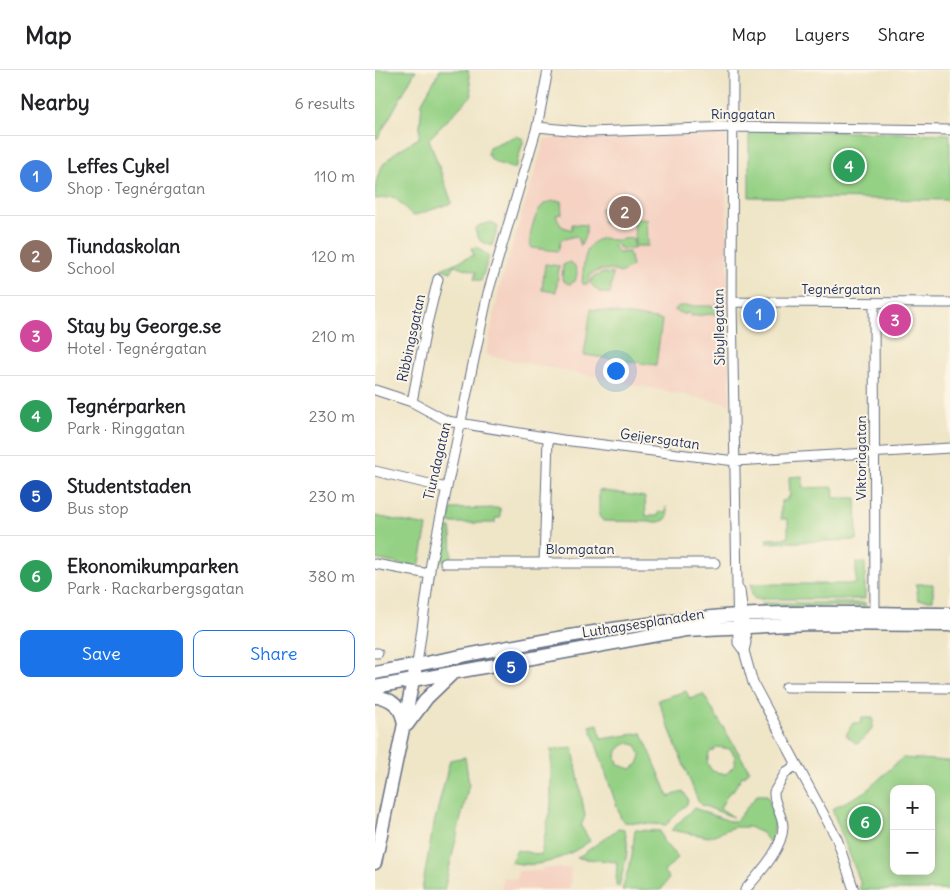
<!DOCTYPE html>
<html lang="en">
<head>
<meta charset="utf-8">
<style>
  :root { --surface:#fff; --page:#f6f6f6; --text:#202124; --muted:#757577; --line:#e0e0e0; --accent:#1a73e8 }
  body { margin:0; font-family:Delius,sans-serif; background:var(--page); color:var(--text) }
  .controls { position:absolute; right:15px; bottom:15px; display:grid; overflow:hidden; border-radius:10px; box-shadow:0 2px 12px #0003 }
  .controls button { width:45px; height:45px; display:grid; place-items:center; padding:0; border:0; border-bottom:1px solid var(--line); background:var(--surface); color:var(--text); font:25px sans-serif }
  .you { position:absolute; left:240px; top:300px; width:18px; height:18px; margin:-12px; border:4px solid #fff; border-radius:50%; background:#1a73e8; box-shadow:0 0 0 8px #1a73e833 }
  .badge { display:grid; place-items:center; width:32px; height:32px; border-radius:50%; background:var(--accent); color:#fff; font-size:16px; font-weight:700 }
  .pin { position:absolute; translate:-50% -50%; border:2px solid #fff; box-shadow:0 1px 5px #0006 }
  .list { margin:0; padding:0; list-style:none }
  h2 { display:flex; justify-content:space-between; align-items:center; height:65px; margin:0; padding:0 20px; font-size:21px }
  h2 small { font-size:16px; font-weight:400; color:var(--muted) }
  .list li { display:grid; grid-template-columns:32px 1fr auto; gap:15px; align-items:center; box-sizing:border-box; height:80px; padding:0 20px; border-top:1px solid var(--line) }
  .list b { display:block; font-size:19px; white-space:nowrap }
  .list p { margin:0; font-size:16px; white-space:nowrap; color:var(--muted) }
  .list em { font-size:16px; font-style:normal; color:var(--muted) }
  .actions { display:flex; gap:10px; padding:15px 20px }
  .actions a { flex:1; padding:11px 0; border:1px solid var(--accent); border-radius:10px; text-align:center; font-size:18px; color:var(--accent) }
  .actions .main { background:var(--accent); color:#fff }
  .map { position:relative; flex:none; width:575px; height:820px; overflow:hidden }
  header { display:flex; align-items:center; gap:30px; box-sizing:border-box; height:70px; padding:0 25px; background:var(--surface); border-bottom:1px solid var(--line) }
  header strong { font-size:24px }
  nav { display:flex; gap:28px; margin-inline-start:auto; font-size:18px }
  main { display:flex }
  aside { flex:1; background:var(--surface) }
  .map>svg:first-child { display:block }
  .built { fill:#f5d2c2 }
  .green { fill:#95d185; stroke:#588072; fill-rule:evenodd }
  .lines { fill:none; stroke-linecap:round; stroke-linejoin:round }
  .street-casing { stroke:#656f83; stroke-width:11 }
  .secondary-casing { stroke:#656f83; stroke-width:15 }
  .street { stroke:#fff; stroke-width:9 }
  .secondary { stroke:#fff; stroke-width:12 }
  .labels { text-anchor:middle; stroke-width:4; stroke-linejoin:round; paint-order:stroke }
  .street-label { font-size:14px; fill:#1b2f5e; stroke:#fcf5e5 }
</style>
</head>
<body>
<header>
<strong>Map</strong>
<nav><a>Map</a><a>Layers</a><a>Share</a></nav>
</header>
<main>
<aside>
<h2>Nearby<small>6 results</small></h2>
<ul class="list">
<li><span class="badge" style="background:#3f7fe0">1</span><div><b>Leffes Cykel</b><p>Shop · Tegnérgatan</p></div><em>110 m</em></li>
<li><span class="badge" style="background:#8d6e63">2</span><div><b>Tiundaskolan</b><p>School</p></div><em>120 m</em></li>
<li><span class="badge" style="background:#d1479c">3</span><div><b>Stay by George.se</b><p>Hotel · Tegnérgatan</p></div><em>210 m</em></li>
<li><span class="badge" style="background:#2e9e5b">4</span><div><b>Tegnérparken</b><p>Park · Ringgatan</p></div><em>230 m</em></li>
<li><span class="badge" style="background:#1a4fb4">5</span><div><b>Studentstaden</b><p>Bus stop</p></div><em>230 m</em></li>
<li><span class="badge" style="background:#2e9e5b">6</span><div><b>Ekonomikumparken</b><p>Park · Rackarbergsgatan</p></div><em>380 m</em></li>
</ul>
<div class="actions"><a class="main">Save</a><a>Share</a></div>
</aside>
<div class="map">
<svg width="575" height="820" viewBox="0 0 575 820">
  <rect width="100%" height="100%" fill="#fcf5e5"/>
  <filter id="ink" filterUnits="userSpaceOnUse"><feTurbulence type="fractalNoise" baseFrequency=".02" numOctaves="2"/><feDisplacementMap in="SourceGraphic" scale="10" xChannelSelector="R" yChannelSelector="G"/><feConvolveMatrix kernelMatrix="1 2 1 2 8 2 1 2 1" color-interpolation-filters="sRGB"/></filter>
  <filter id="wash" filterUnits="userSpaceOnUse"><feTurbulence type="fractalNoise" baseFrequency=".0096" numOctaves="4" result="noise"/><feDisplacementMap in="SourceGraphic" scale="20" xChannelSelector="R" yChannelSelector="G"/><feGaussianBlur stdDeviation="1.12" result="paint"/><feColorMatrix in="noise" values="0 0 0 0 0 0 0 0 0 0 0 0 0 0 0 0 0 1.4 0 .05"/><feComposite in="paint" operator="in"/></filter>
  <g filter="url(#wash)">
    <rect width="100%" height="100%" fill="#efe5c7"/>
    <path class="built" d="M350,65L355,334L111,285L125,215L170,69Z
      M167,798H196L195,820H126L128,807L141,809L144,801H167Z"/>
    <path class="green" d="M0,0H41L3,68H0Z
      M65,0H93L97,25L54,69L77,133L38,146L19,127L0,129C0,92 15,85 44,68L47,32Z
      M374,60L575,64V130L374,127Z
      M141,66L149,69L140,99C129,95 118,94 112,84L114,77Z
      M186,131L187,144L181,145L186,156L197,160V154L211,155V163L206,176L203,168L200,166L186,170L183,181L157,178C151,171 160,143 167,136C172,131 178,131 186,131Z
      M226,138H237L244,145V155H234L228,152Z
      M259,149H272L273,176H260Z
      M117,152L123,157L117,176L105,171L100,160L103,156Z
      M228,168L238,170L258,168L259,179H246L241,174L238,175L244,183L254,182L257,196L246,203C234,199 225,198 215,205L213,214H207C209,197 207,172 228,168Z
      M101,177L114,186L106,211L99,209L101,202L79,195L76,202L66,199L99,185L96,178Z
      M195,192C203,197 203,203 200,211L195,214L191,213L187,209L188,195Z
      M170,194L184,196L181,222L167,220Z
      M228,203L238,204L235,224L224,222L215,213L218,207Z
      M342,233H348V243L316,246V244L311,243L310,245L299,240L304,236H342Z
      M216,239L287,250L281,295L209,285Z
      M427,406L428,418L458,417L459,428H481L482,470L392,473V469L413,468V449H406V431L412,430V427H415L414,407Z
      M224,420L270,427L271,446H283L284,442H292L291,437L293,446L290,450L284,452L228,451L224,446Z
      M125,438V448H120V453H74L76,439Z
      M0,446L52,456L44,498L0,489Z
      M71,458H76L77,492L66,491Z
      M481,493H490V529H380L377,526L376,514H481Z
      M541,514H558V530H543Z
      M387,533H490L491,536L387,538Z
      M311,621L315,629L328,624L374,700L370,706L368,705L357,722L355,721L345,738L358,747L327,735L323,731L283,630ZM342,677L355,679L360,686V695L351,704L337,701L332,693L334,683Z
      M487,648H498C499,661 491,667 482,674L471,665L478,653H486Z
      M223,654L226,669L267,663L294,727L308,721L313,729L312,734L291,755L249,752L246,749L215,656ZM252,673L261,675L266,686L263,694L256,699L244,695L241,688L242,680Z
      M198,678L210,746L206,756L215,771C192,787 164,800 136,792L142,780L166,785L176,735V680Z
      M90,687L94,714L69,820H47L58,758L75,690Z
      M527,688L575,691V820H485V811L457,739L490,722ZM519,719H556V801H519Z
      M382,725H392L401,747L396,774L387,763L374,757H359L334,767L296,760L319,738L354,751H361Z
      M243,759L249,760C257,778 248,798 244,817L241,816L242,792L202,788Z
      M260,760L285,761L288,771L303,788L289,802L294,808L286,820H247L257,786Z"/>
  </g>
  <g filter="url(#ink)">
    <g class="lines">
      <defs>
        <path id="street" d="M358,0L357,232L363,573L369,581L378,613L462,769L479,820
          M162,57L214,62L358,57L575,60
          M357,232L575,233
          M499,233L500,544
          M0,320L37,332L72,351L188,370L360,391L575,378
          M37,332L52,254L63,209
          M0,401L71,418
          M70,493H340
          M169,493L173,368
          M0,494L54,504
          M365,520L371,572L369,581
          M0,583H3
          M42,594L56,493L113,223L162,57L173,0
          M411,617L575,618
          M370,820C384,804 408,779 408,756C407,744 398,733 399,722L411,702L422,695"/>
        <path id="secondary" d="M0,603C126,579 253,550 382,544C446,541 511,544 575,544
          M0,617L310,560L435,554L575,555
          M0,627C17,627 27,638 29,655
          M32,655L52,628L79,602
          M0,793L40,601"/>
      </defs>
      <use href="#street" class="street-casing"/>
      <use href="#secondary" class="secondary-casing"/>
      <use href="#street" class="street"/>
      <use href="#secondary" class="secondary"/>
    </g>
  </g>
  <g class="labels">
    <g class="street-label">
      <text x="368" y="49">Ringgatan</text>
      <text x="466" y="224">Tegnérgatan</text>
      <text transform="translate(344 257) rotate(-91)" y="5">Sibyllegatan</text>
      <text transform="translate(36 268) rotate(-78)" y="5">Ribbingsgatan</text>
      <text transform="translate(285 369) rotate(8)" y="5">Geijersgatan</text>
      <text transform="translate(486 388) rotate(-90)" y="5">Viktoriagatan</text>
      <text transform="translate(62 391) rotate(-77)" y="5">Tiundagatan</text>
      <text x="205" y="484">Blomgatan</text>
      <text transform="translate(268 553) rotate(-9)" y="5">Luthagsesplanaden</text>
    </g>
  </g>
</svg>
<div class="controls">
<button>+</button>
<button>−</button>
</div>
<div class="you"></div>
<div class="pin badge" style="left:384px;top:244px;background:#3f7fe0">1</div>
<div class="pin badge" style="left:250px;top:142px;background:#8d6e63">2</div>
<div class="pin badge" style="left:520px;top:250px;background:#d1479c">3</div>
<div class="pin badge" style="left:474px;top:96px;background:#2e9e5b">4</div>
<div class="pin badge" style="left:136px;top:597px;background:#1a4fb4">5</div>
<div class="pin badge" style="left:490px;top:752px;background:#2e9e5b">6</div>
</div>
</main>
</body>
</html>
